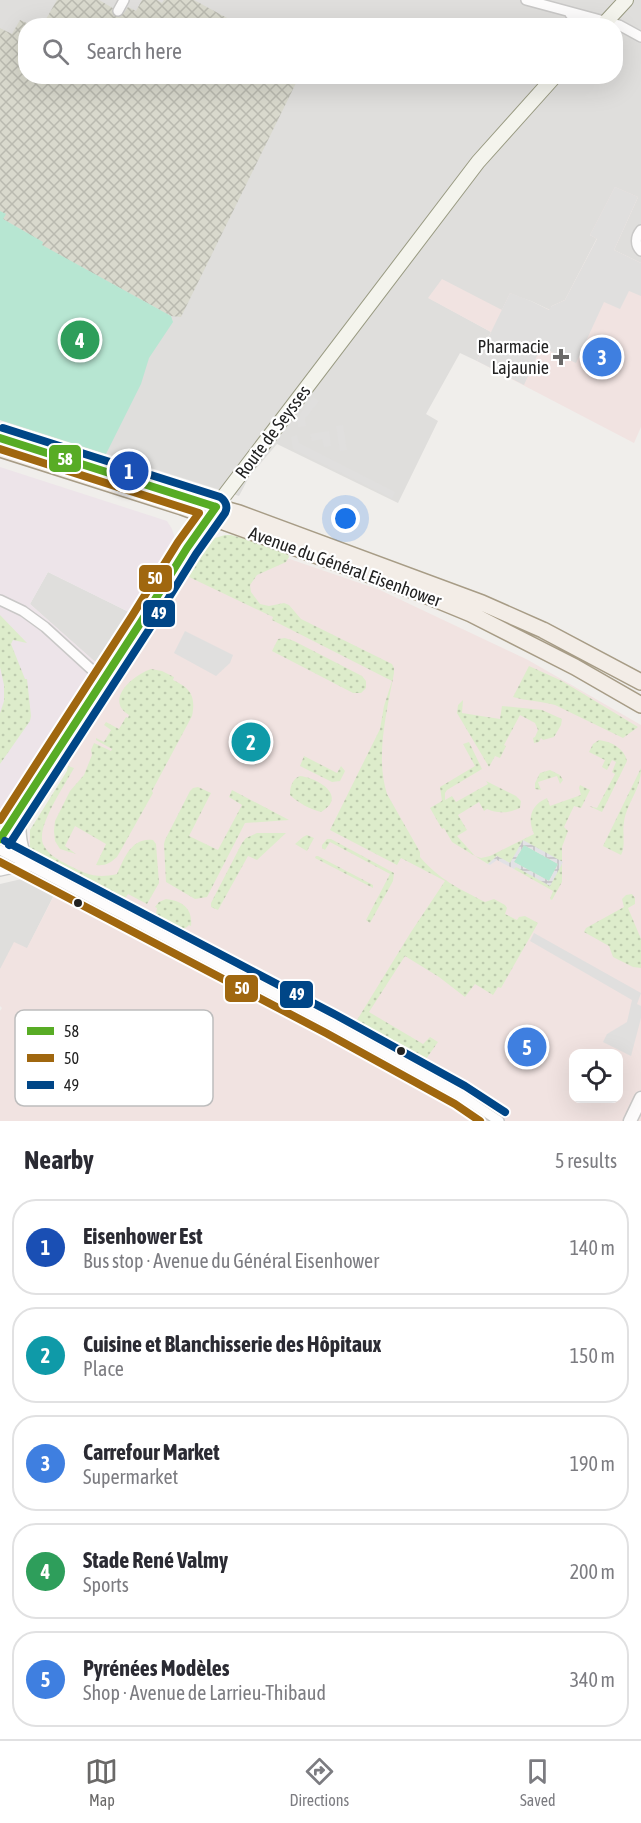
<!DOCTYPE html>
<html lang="en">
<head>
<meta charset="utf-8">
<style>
  :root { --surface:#fff; --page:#f7f7f7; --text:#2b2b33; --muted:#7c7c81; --line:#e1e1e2; --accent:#6a6968 }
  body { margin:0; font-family:"Asap Condensed",sans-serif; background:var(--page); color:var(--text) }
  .controls { position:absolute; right:18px; bottom:18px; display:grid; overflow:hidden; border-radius:12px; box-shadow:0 6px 24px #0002 }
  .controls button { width:54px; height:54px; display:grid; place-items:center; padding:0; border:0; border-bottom:2px solid var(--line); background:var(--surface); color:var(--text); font:30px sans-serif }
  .you { position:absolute; left:346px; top:519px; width:21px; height:21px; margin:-15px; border:4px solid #fff; border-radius:50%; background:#1a73e8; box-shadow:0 0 0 9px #1a73e833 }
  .badge { display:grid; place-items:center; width:39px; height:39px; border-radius:50%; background:var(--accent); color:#fff; font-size:20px; font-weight:700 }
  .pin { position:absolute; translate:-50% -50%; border:3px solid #fff; box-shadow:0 2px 6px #0006 }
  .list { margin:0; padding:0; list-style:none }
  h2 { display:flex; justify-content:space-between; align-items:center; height:78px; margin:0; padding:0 24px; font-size:26px }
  h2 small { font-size:20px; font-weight:400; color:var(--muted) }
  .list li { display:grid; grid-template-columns:39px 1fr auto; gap:18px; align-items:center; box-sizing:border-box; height:96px; margin:0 12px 12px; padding:0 12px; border:2px solid var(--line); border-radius:24px }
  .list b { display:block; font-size:22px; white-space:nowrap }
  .list p { margin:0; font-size:20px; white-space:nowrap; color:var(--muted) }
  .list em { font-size:20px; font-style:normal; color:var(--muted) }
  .icon { flex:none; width:33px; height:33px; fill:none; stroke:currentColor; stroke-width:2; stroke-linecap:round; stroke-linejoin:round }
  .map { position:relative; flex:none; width:641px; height:1121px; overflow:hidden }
  .search { position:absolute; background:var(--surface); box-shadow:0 6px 24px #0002; left:18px; right:18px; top:18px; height:66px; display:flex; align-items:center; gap:15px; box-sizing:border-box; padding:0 21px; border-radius:24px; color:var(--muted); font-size:22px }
  .sheet { height:618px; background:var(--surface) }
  nav { display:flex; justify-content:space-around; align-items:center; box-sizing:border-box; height:84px; border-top:2px solid var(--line); background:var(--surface); font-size:16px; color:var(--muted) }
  nav a { display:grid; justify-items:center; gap:3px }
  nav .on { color:var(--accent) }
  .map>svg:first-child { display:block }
  .residential { fill:#dfdedc; fill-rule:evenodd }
  .commercial { fill:#f1e3e1; fill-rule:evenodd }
  .industrial { fill:#ede4e9 }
  .construction { fill:url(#construction-cross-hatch) }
  .grass { fill:url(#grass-dots) }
  .pitch { fill:#b7e6d2 }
  .parking { fill:#e0dfde }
  .plaza { fill:url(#plaza-grid); fill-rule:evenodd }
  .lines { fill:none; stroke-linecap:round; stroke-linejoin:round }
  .minor-casing { stroke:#c9c8c7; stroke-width:12 }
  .tertiary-casing { stroke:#c9c8c7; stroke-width:15 }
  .secondary-casing { stroke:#999a82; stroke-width:16 }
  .primary-casing { stroke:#a79c86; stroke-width:18 }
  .minor { stroke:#fdfcfc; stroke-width:9 }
  .tertiary { stroke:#fdfcfc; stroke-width:12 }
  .secondary { stroke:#f4f4ed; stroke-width:14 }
  .primary { stroke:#f3ede7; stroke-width:15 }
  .bus-1-casing { stroke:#fff; stroke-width:12 }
  .bus-2-casing { stroke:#fff; stroke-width:12 }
  .bus-3-casing { stroke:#fff; stroke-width:12 }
  .bus-1 { stroke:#58ac25; stroke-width:8 }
  .bus-2 { stroke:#a0670f; stroke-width:8 }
  .bus-3 { stroke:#004687; stroke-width:8 }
  .poi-dot { fill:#6a6968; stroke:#fff; stroke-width:2 }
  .bus-dot { fill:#222; stroke:#fff; stroke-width:2 }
  .labels { text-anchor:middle; stroke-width:4.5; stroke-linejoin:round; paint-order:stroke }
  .poi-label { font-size:18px; fill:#222; stroke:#fff; text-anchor:end }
  .street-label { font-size:18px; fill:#222; stroke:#fff }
  .key { fill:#fff; stroke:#bdbdbd; stroke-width:1.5 }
  .key-label { font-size:16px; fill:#222 }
  .line-badge { stroke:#fff; stroke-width:2 }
  .badge-label { font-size:16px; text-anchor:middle; font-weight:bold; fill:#fff }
</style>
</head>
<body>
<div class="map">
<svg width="641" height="1121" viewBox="0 0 641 1121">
  <defs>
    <pattern id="construction-cross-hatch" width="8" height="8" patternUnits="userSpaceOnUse" patternTransform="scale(1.5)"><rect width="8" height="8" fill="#d9d9cd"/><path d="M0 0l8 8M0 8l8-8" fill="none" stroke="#babab0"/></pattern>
    <pattern id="grass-dots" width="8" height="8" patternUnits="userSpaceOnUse" patternTransform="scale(1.5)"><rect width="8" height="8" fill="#ddeccb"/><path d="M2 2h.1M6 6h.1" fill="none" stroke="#bdcaae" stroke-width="1.8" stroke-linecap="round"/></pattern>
    <pattern id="plaza-grid" width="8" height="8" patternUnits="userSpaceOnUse" patternTransform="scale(1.5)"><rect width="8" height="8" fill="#e2e1e5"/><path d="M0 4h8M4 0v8" fill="none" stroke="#c2c1c4"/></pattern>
  </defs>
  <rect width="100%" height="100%" fill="#f0eeeb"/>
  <path class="residential" d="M0,0H641V263L614,250L638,197L590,235L597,238L565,300L552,306L550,310L531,301L510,294L502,310L429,298L491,332L477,361L460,353L426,414L438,421L398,503L277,444L249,477L239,496L0,420ZM26,26H616V76H26Z
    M48,572L137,616L102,668L30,604Z
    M26,878L55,893L27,949L0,969V884Z"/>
  <path class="commercial" d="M615,187L638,197L614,250L641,263V427L634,443L477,361L491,332L428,298L442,279L502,310L510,293L550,310L552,306L565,300L597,239L590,235Z
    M226,537L380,590L528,660L641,725V1121H0V1011L2,1008L0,1006V969L14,942L27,948L64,876L42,863L33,855L29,842L30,830L67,771L72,750L124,665L206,543ZM574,1054H618V1098H574Z"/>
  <path class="industrial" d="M0,467L167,521L172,529L175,539L173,553L137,616L48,572L30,604L102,668L81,688L0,817Z"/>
  <path class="construction" d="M57,0H99L123,14L128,7L136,11L142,0H157L162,3L164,0H194L240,25L42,26Z
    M20,20L31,25L26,26V76L299,77L181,317L171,316L41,245L42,242L3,219L5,214L0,211V28L12,34Z"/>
  <path class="grass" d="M225,535H231L277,548L288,554L289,557L286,562L257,575L250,585L251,592L260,604L269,606L284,603L289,605L301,619L392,664L394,668V673C387,711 375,756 387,794L420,852V857C440,880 458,888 485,902L494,899L505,905L507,908L505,914L517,920L519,917L525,916L538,923L501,988L498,987L493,995L475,984L465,997L439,977L405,956L369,1012L423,1044L430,1037L438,1042L426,1059L417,1062L354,1025L411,932L445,881L401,858L397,865L330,830L380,729L384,706L392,681L272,620L273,617L187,576L197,553L205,541Z
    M0,615L27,643L13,640L11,644L25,679H27L31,716L30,721L0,764V713L4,701V685L0,667Z
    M285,638L294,641L362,676L366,681V688L361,693H353L272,651L278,639Z
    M529,666L562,681L638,727L623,738L555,705C541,701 527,701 513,697Z
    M151,669L162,671L174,677L173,680C191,688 196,697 192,716L152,791L153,793L117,857C110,863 106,866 96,865L106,844L75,826L65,846L76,854L60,849L55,841L54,831L55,821L70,791L84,775L92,755L91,750L94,743L111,751L112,749L96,740V738L104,742L111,730L104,725L106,722L119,729L126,717L128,718L129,715C104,700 133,675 151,669Z
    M463,700L462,713L500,719L502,706L542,710L562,719L561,725L554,737L543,740L541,738L539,742L534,743L533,738L535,737L538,730L535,723L520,715L504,745L506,746L500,758L495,756L489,767L457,713L458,705Z
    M599,740C612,742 624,748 627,761L602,812L589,806L597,808L615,774L612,772L616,762L612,760L607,770L602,767L605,760L589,752L593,744Z
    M469,742L482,769L447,790L445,793V800L452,796L456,802L488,784L486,781L516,796L521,801L520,808C509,813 498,814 487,809L484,811L479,802L458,815L467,830L457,836L475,856L481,858L490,856L534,834C527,818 531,805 547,798L550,806L581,795L579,788L580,785L590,790L581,808L574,806L564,827L568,831L562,847V882L552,900L550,899L553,891L514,869L515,866L497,856L488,864L452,842L444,828L442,829L430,808L442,801L440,787L475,766L463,744Z
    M304,756L337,773L341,766L345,771L340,781L332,782L300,766Z
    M68,766L74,768C65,785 36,826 43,844C48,855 59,860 68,865C86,874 96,879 117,874C124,859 131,837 153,840L156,844L159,883L147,904L128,894L121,905L99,893V891L95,889L94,890L42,863L33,855L30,849V830L67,771Z
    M641,768C641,790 627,802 624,822C622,833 626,846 621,855L603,846Z
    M550,770L560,775L563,780L560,784L557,776L538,782L541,790L535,789V783L540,773Z
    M300,776C318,778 348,796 321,812C310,809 298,803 290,795C290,787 292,779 300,776Z
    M198,787L211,793L189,836L218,850L242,805L229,797L232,790L289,820L245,823L207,897L195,899L166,882L164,844L165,840L190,791L193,788Z
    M257,833H286L257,860L248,856L218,910L211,907V903L242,843L246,838Z
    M307,835L314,838L307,851L295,844L303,837Z
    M327,839H331L394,873L393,881L370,923L366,920L390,874L330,842L325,850L322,848V845Z
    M316,856H318L373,885V888L315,858Z
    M632,894L635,898V904L628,908L641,939V968L633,967L613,957L609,946L584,932L586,928L624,907L622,899L626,895Z
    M166,899C183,901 193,909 191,926L189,925C174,940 152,929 157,908L155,907L159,902Z"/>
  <path class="pitch" d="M0,211L6,214L3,219L43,242L42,245L171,316L173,322L149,358L141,384L106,454L0,420Z
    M524,845L558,864L549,881L514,862Z"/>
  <path class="parking" d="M615,187L638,197L614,250L641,263V296L629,291L620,309L604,302L576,363L541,347L524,385L477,361L510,293L531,301L549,310L552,306L565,300L597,239L590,235Z
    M313,397L319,401L305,419L306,426L298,427L297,418Z
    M343,425L347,450L340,451L336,426Z
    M329,431L331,446L324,447L322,439L312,441L310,434Z
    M297,435L299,443L395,492L392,498L293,449L291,437Z
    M185,631L233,655L230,663L216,676L174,653Z
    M534,933L641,993L637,1004L641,1006V1018L631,1056L603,1042L607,1034L627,1022L632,1000L530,941Z"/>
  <path class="plaza" d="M523,840L563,862L550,886L516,867L514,869L497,860L490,865L488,864L497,856L510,863ZM524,845L558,864L549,881L514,862Z"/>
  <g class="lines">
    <defs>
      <path id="minor" d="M526,0L619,25L641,37
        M118,11L124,0
        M570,14L581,26
        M641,230C635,237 635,245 641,251
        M0,600L23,611L45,627L103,680
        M0,850L331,1024L460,1095L499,1121
        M0,871L18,867L31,866C20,844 21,834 20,809"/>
      <path id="tertiary" d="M630,1121L641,1098"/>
      <path id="secondary" d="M602,26L626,0
        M0,839L141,622L187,548L208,517L478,162L555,76"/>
      <path id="primary" d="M0,449L182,507L420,593L471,614L575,667L641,705
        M177,496L239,513L482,603L543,630L641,682"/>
    </defs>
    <use href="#minor" class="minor-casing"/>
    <use href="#tertiary" class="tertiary-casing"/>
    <use href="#secondary" class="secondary-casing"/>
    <use href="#primary" class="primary-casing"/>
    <use href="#minor" class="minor"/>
    <use href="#tertiary" class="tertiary"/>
    <use href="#secondary" class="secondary"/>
    <use href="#primary" class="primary"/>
    <defs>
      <path id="bus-1" d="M0,438L216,507
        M0,839L141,622L187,548L216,507"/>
      <path id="bus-2" d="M0,449L199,513L178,542L132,616L0,820
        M0,862L326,1033L455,1104L480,1121"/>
      <path id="bus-3" d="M3,428L220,497C226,501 228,507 225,513L196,554L150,628L9,845
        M5,841L336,1015L465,1086L505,1112"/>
    </defs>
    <use href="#bus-1" class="bus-1-casing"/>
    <use href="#bus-2" class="bus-2-casing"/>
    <use href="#bus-3" class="bus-3-casing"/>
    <use href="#bus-1" class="bus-1"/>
    <use href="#bus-2" class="bus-2"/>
    <use href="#bus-3" class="bus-3"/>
  </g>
  <path class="poi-dot" d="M558 348h6v6h6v6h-6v6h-6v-6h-6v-6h6z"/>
  <g class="bus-dot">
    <circle cx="78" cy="903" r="5"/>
    <circle cx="401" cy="1051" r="5"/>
  </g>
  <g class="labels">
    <g class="poi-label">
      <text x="549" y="353">Pharmacie<tspan x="549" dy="21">Lajaunie</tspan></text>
    </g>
    <g class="street-label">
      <text transform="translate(273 432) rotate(-53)" y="6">Route de Seysses</text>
      <text transform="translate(345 567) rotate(20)" y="6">Avenue du Général Eisenhower</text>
    </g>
  </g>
  <rect x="15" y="1010" width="198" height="96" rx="9" class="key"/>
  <rect x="27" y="1027" width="27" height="8" fill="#58ac25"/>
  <rect x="27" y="1054" width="27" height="8" fill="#a0670f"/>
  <rect x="27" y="1081" width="27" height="8" fill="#004687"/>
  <g class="key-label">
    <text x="64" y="1037">58</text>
    <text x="64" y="1064">50</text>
    <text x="64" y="1091">49</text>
  </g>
  <g class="line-badge">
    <rect x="48" y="444" width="34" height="29" rx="6" fill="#58ac25"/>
    <rect x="138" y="564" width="35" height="29" rx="6" fill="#a0670f"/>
    <rect x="142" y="599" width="34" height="29" rx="6" fill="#004687"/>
    <rect x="224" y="974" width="35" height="29" rx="6" fill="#a0670f"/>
    <rect x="279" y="980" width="35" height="29" rx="6" fill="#004687"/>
  </g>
  <g class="badge-label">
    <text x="65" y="465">58</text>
    <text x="155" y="584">50</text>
    <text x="159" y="619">49</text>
    <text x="242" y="994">50</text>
    <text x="297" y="1000">49</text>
  </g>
</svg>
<div class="controls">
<button><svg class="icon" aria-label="locate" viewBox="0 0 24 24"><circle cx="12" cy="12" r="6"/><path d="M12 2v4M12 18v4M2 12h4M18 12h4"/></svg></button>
</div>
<div class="you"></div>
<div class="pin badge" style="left:129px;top:471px;background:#1a4fb4">1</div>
<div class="pin badge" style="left:251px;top:742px;background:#0f9aa8">2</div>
<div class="pin badge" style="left:602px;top:357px;background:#3f7fe0">3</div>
<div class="pin badge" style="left:80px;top:340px;background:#2e9e5b">4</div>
<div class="pin badge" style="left:527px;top:1047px;background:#3f7fe0">5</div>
<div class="search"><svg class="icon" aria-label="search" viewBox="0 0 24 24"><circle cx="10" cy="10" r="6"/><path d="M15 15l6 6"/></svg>Search here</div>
</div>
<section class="sheet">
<h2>Nearby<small>5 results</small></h2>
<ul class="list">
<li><span class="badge" style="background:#1a4fb4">1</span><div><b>Eisenhower Est</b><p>Bus stop · Avenue du Général Eisenhower</p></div><em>140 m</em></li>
<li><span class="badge" style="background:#0f9aa8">2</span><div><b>Cuisine et Blanchisserie des Hôpitaux</b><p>Place</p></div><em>150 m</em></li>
<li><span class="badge" style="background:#3f7fe0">3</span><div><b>Carrefour Market</b><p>Supermarket</p></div><em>190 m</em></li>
<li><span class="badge" style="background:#2e9e5b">4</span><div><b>Stade René Valmy</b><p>Sports</p></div><em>200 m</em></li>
<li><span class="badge" style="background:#3f7fe0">5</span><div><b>Pyrénées Modèles</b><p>Shop · Avenue de Larrieu-Thibaud</p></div><em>340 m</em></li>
</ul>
</section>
<nav>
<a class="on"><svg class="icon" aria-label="map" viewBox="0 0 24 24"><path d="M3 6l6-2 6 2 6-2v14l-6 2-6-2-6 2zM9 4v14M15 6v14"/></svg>Map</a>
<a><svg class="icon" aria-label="directions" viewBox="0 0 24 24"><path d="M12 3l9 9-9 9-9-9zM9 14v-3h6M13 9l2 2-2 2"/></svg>Directions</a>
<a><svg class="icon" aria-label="saved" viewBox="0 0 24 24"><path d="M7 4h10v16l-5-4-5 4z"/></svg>Saved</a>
</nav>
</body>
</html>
